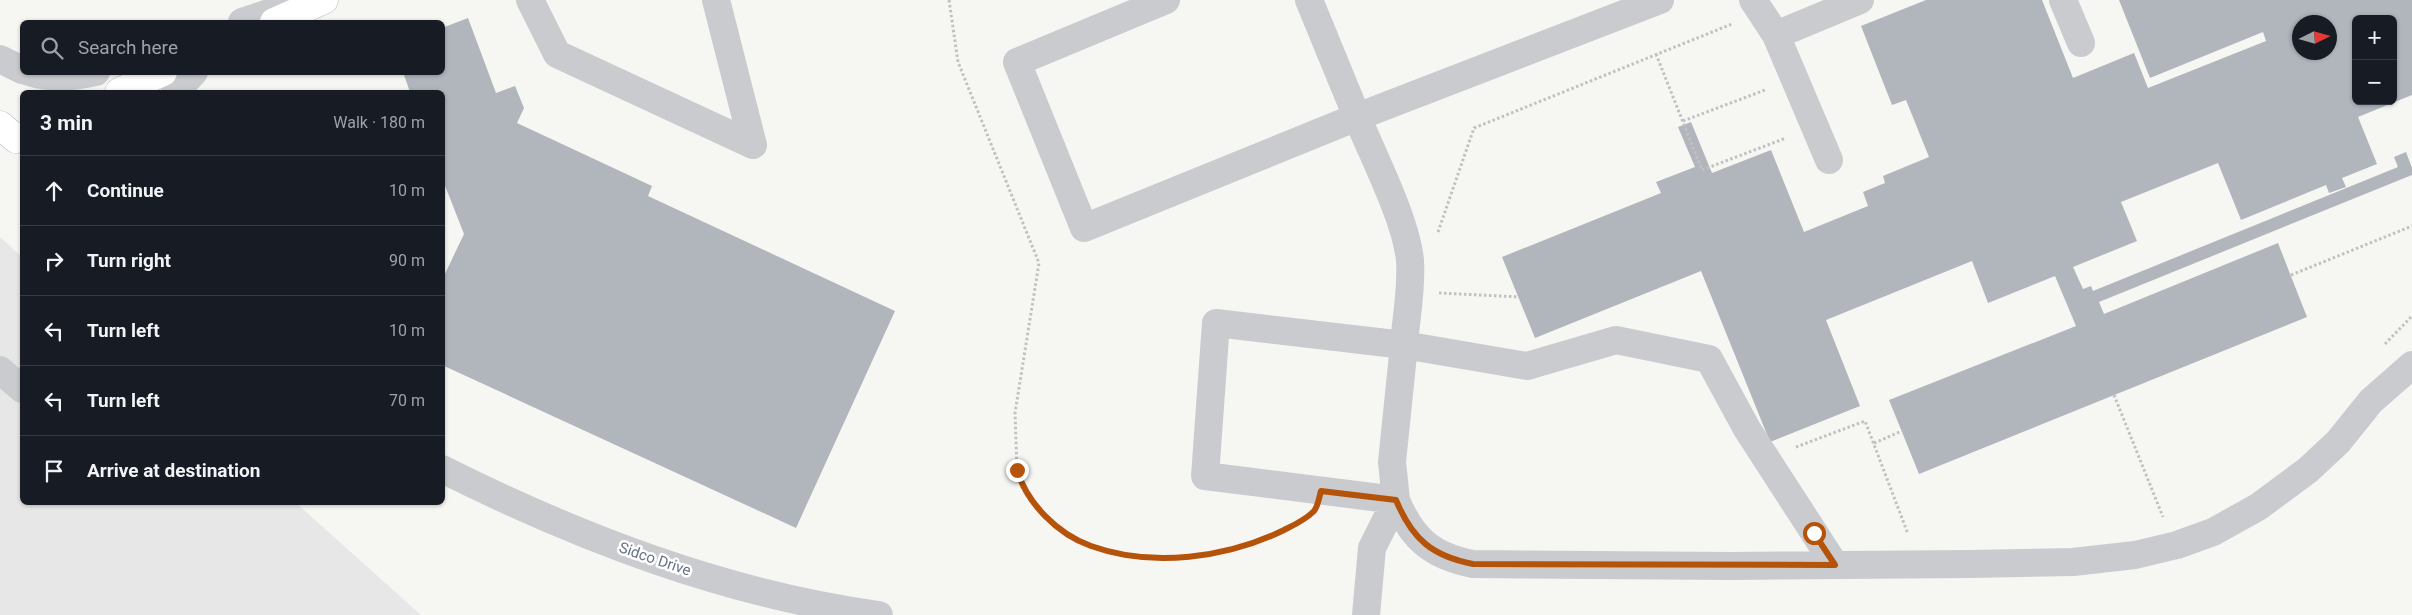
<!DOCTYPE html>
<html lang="en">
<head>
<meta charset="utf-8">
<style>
  :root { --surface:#171b24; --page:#242831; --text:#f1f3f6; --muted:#9ea1a6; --line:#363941 }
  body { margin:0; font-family:Roboto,sans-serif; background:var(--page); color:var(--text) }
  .controls { position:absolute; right:15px; top:15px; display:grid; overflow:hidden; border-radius:8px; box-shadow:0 1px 4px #0004 }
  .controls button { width:45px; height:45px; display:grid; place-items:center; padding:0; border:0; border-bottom:1px solid var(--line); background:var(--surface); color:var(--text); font:25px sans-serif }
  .compass { position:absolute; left:2292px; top:15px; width:45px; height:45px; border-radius:50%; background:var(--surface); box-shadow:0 1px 4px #0004; rotate:85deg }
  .stop { position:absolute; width:15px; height:15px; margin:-11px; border:4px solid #b45309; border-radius:50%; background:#fff }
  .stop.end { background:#b45309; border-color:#fff; box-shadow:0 1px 5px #0008 }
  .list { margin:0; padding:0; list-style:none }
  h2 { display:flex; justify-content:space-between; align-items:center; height:65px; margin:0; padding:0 20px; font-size:21px }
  h2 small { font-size:16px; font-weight:400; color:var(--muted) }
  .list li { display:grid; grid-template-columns:32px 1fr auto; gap:15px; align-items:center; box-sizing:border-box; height:70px; padding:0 20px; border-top:1px solid var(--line) }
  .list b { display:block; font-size:19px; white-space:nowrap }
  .list em { font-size:16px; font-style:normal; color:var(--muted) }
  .icon { flex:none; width:28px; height:28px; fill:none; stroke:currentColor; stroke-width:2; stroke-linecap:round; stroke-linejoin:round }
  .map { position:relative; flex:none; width:2412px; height:615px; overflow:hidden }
  .search { position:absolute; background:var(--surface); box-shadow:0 1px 4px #0004; left:20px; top:20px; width:425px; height:55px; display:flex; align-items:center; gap:12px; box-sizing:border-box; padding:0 18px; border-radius:8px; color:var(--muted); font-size:19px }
  .panel { position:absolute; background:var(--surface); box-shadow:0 1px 4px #0004; left:20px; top:90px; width:425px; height:415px; border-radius:8px }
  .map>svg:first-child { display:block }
  .built { fill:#e6e7e6 }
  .building { fill:#b1b6bd; fill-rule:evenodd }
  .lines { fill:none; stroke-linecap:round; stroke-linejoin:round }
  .major-casing { stroke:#b9bcc0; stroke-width:29 }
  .path { stroke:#c0c1c3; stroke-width:3; stroke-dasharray:2.5 2.5; stroke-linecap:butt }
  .minor { stroke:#c9cbcf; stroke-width:28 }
  .major { stroke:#fff; stroke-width:28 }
  .route { stroke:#b45309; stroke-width:6 }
  .labels { text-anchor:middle; stroke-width:5; stroke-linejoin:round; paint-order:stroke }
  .street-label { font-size:15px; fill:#647085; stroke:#fff }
</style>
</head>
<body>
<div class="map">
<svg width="2412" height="615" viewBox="0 0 2412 615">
  <rect width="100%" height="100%" fill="#f6f6f3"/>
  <path class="built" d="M0,237L22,257V502L296,503L421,615H0Z"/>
  <path class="building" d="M1926,0H2042L2073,78L2134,53L2148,88L2266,41L2263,32L2150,78L2119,0H2412V95L2358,117L2377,164L2342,178L2346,187L2329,193L2326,185L2241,220L2218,163L2121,202L2137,241L2073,267L2083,289L2091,286L2093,291L2398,167L2394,157L2406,152L2412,168V175L2099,302L2104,314L2278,243L2307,317L1919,474L1889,400L2076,326L2055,276L1988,303L1972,261L1826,320L1860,406L1770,442L1701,271L1535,338L1502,257L1661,193L1656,182L1695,167L1678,127L1691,122L1712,173L1771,150L1804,232L1868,206L1863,192L1885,183L1883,176L1929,157L1906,100L1892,105L1861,26ZM2356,19H2393V101H2356ZM2300,22H2330V52H2300Z
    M468,18L496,93L515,86L524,108L517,123L652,186L648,196L895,311L796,528L442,365V280L464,234L442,178V92H410L403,72H442V28Z"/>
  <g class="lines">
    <defs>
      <path id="major" d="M274,22L324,0
        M119,92L163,72
        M0,125L16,139L22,136"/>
    </defs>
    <use href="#major" class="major-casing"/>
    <path class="path" d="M949,0L958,62L1039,263L1015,413L1017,469L1021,486L1031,502L1064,531L1089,546L1119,554L1152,557H1188L1226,551L1269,538L1304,520
      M1656,54L1702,170L1786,138
      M1683,121L1765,90
      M1438,232L1474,128L1732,24
      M2291,275L2412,226
      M1439,293L1519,297
      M2385,344L2412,316
      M2114,395L2163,517
      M1874,443L1902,431
      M1796,447L1865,421L1908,534"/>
    <path class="minor" d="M530,0L557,54L753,145L716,0
      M1166,0L1017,62L1084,228L1357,117C1373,155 1407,222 1410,261C1412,289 1406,317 1404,345L1216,323L1205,476L1396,500C1412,539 1432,556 1473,564L1731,566L1970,564L2073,562L2135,555L2177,545L2213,532L2258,507L2308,470L2338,442L2371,401L2412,365
      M1309,0L1357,117L1660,0
      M1753,0L1776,35L1860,0
      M2063,0L2081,43
      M242,22L298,3
      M1776,35L1829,160
      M0,59L22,70
      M29,72C50,79 75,77 96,72
      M175,92L194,72
      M0,370L22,389
      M442,469C580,538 726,594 879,615
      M1366,615L1372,548L1396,500L1392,462L1404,345L1527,366L1616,340L1709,359L1747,429L1835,565"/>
    <use href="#major" class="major"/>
  </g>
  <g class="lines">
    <path class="route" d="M1017,470C1027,503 1057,534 1091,546C1152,568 1227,558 1284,530C1294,525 1305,520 1313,512C1318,508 1319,497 1321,491L1396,500C1412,539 1432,556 1473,564L1835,565L1814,533"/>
  </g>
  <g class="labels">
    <g class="street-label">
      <text transform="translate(655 559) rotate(19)" y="5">Sidco Drive</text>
    </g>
  </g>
</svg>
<div class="controls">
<button>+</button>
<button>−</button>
</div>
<svg class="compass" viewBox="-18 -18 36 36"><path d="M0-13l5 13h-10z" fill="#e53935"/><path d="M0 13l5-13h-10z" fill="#9ea1a6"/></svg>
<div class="stop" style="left:1814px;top:533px"></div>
<div class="stop end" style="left:1017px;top:470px"></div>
<div class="search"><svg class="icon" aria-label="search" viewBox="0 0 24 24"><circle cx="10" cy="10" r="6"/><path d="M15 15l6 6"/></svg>Search here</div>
<section class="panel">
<h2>3 min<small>Walk · 180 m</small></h2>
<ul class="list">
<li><svg class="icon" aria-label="ahead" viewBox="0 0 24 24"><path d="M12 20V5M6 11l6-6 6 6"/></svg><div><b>Continue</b></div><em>10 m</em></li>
<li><svg class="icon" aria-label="right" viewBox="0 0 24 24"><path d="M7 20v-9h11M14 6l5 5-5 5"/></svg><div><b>Turn right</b></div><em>90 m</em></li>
<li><svg class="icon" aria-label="left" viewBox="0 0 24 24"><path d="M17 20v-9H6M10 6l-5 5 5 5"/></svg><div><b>Turn left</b></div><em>10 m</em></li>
<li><svg class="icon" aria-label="left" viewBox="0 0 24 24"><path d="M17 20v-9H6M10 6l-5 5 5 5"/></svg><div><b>Turn left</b></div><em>70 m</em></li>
<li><svg class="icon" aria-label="arrive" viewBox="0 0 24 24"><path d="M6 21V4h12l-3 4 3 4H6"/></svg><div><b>Arrive at destination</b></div></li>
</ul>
</section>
</div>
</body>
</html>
